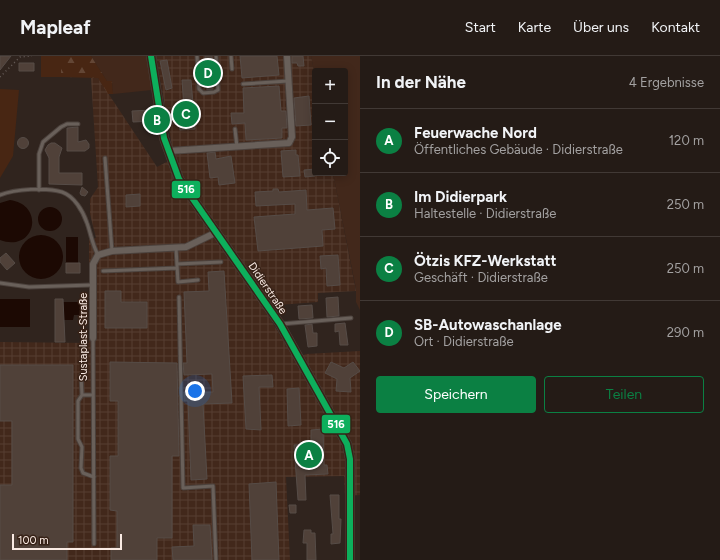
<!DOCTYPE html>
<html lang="de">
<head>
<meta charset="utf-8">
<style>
  :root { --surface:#241b16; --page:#2c241f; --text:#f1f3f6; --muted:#a3a1a1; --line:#413935; --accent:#0b8043 }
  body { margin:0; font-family:Figtree,sans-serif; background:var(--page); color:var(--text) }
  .controls { position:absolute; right:12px; top:12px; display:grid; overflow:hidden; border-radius:4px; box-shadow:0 2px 10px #0003 }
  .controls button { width:36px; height:36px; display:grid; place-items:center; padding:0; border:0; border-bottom:1px solid var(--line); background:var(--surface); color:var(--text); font:20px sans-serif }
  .scale { position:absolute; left:12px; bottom:10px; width:110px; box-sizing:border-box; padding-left:4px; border:2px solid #f9eae3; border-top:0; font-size:11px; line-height:14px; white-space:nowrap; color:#f9eae3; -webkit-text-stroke:3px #372217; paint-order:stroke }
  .you { position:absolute; left:195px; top:335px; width:14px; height:14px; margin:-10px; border:3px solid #fff; border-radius:50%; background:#1a73e8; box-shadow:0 0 0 6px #1a73e833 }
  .badge { display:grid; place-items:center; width:26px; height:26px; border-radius:50%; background:var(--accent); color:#fff; font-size:13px; font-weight:700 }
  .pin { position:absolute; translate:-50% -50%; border:2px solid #fff; box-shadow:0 1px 4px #0006 }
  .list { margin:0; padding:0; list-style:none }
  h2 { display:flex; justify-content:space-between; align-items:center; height:52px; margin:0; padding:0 16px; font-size:17px }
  h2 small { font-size:13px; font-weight:400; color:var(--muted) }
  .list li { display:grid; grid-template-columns:26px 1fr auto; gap:12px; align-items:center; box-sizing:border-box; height:64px; padding:0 16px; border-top:1px solid var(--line) }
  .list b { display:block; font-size:15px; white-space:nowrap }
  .list p { margin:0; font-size:13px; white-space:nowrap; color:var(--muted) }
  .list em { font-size:13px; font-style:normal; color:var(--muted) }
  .actions { display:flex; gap:8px; padding:12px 16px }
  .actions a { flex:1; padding:9px 0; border:1px solid var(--accent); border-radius:4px; text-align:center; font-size:14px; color:var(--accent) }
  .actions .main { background:var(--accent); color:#fff }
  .icon { flex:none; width:22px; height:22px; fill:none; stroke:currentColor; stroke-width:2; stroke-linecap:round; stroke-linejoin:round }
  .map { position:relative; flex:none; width:360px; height:504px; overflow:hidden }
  header { display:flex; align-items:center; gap:24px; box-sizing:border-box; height:56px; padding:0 20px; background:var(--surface); border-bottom:1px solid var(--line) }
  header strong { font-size:19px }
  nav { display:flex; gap:22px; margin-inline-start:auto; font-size:14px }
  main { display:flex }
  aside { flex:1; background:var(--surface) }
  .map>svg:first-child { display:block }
  .built { fill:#42281b }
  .industrial { fill:url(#industrial-grid) }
  .green { fill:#482613 }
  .forest { fill:url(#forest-firs) }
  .water { fill:#1c0903 }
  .building { fill:#504139; stroke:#564c47 }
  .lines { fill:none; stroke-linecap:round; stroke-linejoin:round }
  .lane-casing { stroke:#4c423d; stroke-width:5 }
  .street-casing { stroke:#4c423d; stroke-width:8 }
  .secondary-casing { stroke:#4c423d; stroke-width:10 }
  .path { stroke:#675d59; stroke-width:1.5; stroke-dasharray:1 3; stroke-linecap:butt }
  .lane { stroke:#69605a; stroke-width:3 }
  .street { stroke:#69605a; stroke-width:6 }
  .secondary { stroke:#69635f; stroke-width:8 }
  .bus-1-casing { stroke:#372217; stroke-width:9 }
  .bus-1 { stroke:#0daf5c; stroke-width:6 }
  .labels { text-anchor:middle; stroke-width:3; stroke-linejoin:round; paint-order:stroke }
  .street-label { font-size:11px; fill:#f9eae3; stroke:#372217 }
  .line-badge { stroke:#372217; stroke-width:1.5 }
  .badge-label { font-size:11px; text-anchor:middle; font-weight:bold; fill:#fff }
</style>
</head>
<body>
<header>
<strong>Mapleaf</strong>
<nav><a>Start</a><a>Karte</a><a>Über uns</a><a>Kontakt</a></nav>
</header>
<main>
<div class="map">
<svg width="360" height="504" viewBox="0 0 360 504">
  <defs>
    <pattern id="industrial-grid" width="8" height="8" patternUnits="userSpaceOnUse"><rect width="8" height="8" fill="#42281b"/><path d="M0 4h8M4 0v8" fill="none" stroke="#553d31"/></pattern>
    <pattern id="forest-firs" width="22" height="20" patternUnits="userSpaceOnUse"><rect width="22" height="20" fill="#482613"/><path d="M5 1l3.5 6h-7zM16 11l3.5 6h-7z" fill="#634635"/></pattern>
  </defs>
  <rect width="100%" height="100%" fill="#30241e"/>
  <path class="built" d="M91,0H149L152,34L113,38L112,25H107Z
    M311,0H360V254L356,246V233L333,117H345V15H315V20Z"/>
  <path class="industrial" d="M156,0H311L315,20V117H333L356,235L318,237V246L278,249L264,253L295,303L306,298L360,295V439L345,440L344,420L286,421L290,504H0V286L89,287V183L96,182L90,158V143L98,131L91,22H98L157,111L174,102Z"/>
  <path class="green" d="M41,0H61V21H41Z
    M0,33L19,34L13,100L0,122Z"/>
  <path class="forest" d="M61,0H91L107,25H112L113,38H108L98,22L61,21Z"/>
  <path class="water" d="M10,144C46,149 35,197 0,184V147Z
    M38 163a12 12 0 1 1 24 0a12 12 0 1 1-24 0Z
    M19 201a22 22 0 1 1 44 0a22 22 0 1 1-44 0Z
    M66,181H78V207H66Z
    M0,243H30V271H0Z
    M63,246H83V259H74L73,264H63Z"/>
  <path class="building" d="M0,0H11L0,14Z
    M205,0H212L213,33L207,34L206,20L204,21L203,14H206Z
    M240,0H277L279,19L242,22Z
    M292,0H303L304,10H298L297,7H292Z
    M167,4L172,32L166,34L160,5Z
    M19,7H34V15H19Z
    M182,24H191L195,73L180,74L179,66H185Z
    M279,30L281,55H286L287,72H282V82L246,84L245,67L232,68L231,57H244L243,32Z
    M309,40L311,69L296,70L294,42Z
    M153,54L154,65L133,66L132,55Z
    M78,71V86L86,84L89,88V92L85,95H67V72Z
    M17.5 87a5.5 5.5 0 1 1 11 0a5.5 5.5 0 1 1-11 0Z
    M51,87H55L62,92L59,101V117H82V129L49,128V102L45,94L48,89Z
    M296,94V99H298L300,120L283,121L281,95Z
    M215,96L216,103L231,100L235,127L219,129L218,121L210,122L207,97Z
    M315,113V120L305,121L304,114Z
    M82,131L88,136L85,140L81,139L80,137Z
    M273,133H278L279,136L306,134L307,154L333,152L335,173L322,174L323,190L258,195L254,161L295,158V148L256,150L255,136L273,135Z
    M140,138V150L126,151V139Z
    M6,197L15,207L7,214L0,206V202Z
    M338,199L340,229L327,230L326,212L321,213L320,200Z
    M66,207H80V217H66Z
    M224,215L232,347L203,348L207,423L191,424L188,345H184V336H213L212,318L184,319L183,307H187L184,236L209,235L208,216Z
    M105,235H121V246H147V272H105Z
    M338,241L339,260L327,261L326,242Z
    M55,243H63L65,286H55Z
    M312,249L313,262L299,263L298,250Z
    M345,267L348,289H340L339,275L335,276V268Z
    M312,268L313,277H317V290L308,291L305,269Z
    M110,306L177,307L179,400H172V482H157V504H111V492H117V455L110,454V400H118V345H110Z
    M331,306L344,312L353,306L360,315L350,322L351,336L336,335L337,323L325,317Z
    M0,309H73V486H67V504H0V429H12V365H0Z
    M272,319L273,331H259L261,374L246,373L243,320Z
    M299,332L301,369L288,370L287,333Z
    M323,373L324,409H327L328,418L305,419L306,444H298L294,389L311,388V374Z
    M276,426L279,504H252L249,428Z
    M330,439H339V463H341L340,487L331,488V478H333Z
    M289,449H296V457H290Z
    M193,469H210L212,504H173L172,491L194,490Z
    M304,474H311V477H315L316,504H307V487H303Z"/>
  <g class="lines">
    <defs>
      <path id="lane" d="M197,0L199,33L203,37L214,36L218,34L216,0
        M231,0L232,13
        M243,28L288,25
        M235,73L237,91
        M105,102L112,195
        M39,134V98L43,86L61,71L67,68H78
        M0,139C15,133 47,131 62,136C74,140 83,155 87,167C91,178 92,188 98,199
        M176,192L178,226L198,224
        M177,208L221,206
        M103,215L177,212
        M0,227L29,231L92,229
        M179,241L183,432L213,430L216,504
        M281,268L351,262
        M93,282L94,488
        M81,319L82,339H93
        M82,339L78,345V383L82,391L81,412L83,417L94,421"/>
      <path id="street" d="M169,95L289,87L292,81L287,0
        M93,282V208L98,199L112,195L186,191L217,176"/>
      <path id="secondary" d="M151,0L164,82L179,123L280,268L347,388L350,403V504"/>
    </defs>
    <use href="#lane" class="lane-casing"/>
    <use href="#street" class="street-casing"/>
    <use href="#secondary" class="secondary-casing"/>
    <path class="path" d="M0,21L20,1L32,0"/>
    <use href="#lane" class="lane"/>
    <use href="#street" class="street"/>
    <use href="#secondary" class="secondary"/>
    <defs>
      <path id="bus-1" d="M151,0L164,82L179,123L280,268L347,388L350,403V504"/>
    </defs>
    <use href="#bus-1" class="bus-1-casing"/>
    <use href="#bus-1" class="bus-1"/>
  </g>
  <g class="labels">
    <g class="street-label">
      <text transform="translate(268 232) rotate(56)" y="4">Didierstraße</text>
      <text transform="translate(83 281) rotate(-90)" y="4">Sustaplast-Straße</text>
    </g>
  </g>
  <g class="line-badge">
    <rect x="171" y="124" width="30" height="19" rx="4" fill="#0daf5c"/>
    <rect x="321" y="358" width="30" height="20" rx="4" fill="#0daf5c"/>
  </g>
  <g class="badge-label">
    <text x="186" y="137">516</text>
    <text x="336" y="372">516</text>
  </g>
</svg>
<div class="controls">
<button>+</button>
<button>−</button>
<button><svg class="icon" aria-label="locate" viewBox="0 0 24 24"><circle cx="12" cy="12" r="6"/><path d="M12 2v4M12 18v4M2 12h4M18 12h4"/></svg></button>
</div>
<div class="scale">100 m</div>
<div class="you"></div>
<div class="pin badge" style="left:309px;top:399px">A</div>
<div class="pin badge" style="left:157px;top:64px">B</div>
<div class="pin badge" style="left:186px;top:58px">C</div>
<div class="pin badge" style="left:208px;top:17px">D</div>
</div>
<aside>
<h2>In der Nähe<small>4 Ergebnisse</small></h2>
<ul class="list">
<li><span class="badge">A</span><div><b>Feuerwache Nord</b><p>Öffentliches Gebäude · Didierstraße</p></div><em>120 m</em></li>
<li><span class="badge">B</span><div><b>Im Didierpark</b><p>Haltestelle · Didierstraße</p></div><em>250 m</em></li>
<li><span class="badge">C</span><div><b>Ötzis KFZ-Werkstatt</b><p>Geschäft · Didierstraße</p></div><em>250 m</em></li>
<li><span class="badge">D</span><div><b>SB-Autowaschanlage</b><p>Ort · Didierstraße</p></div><em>290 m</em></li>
</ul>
<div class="actions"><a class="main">Speichern</a><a>Teilen</a></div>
</aside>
</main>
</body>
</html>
